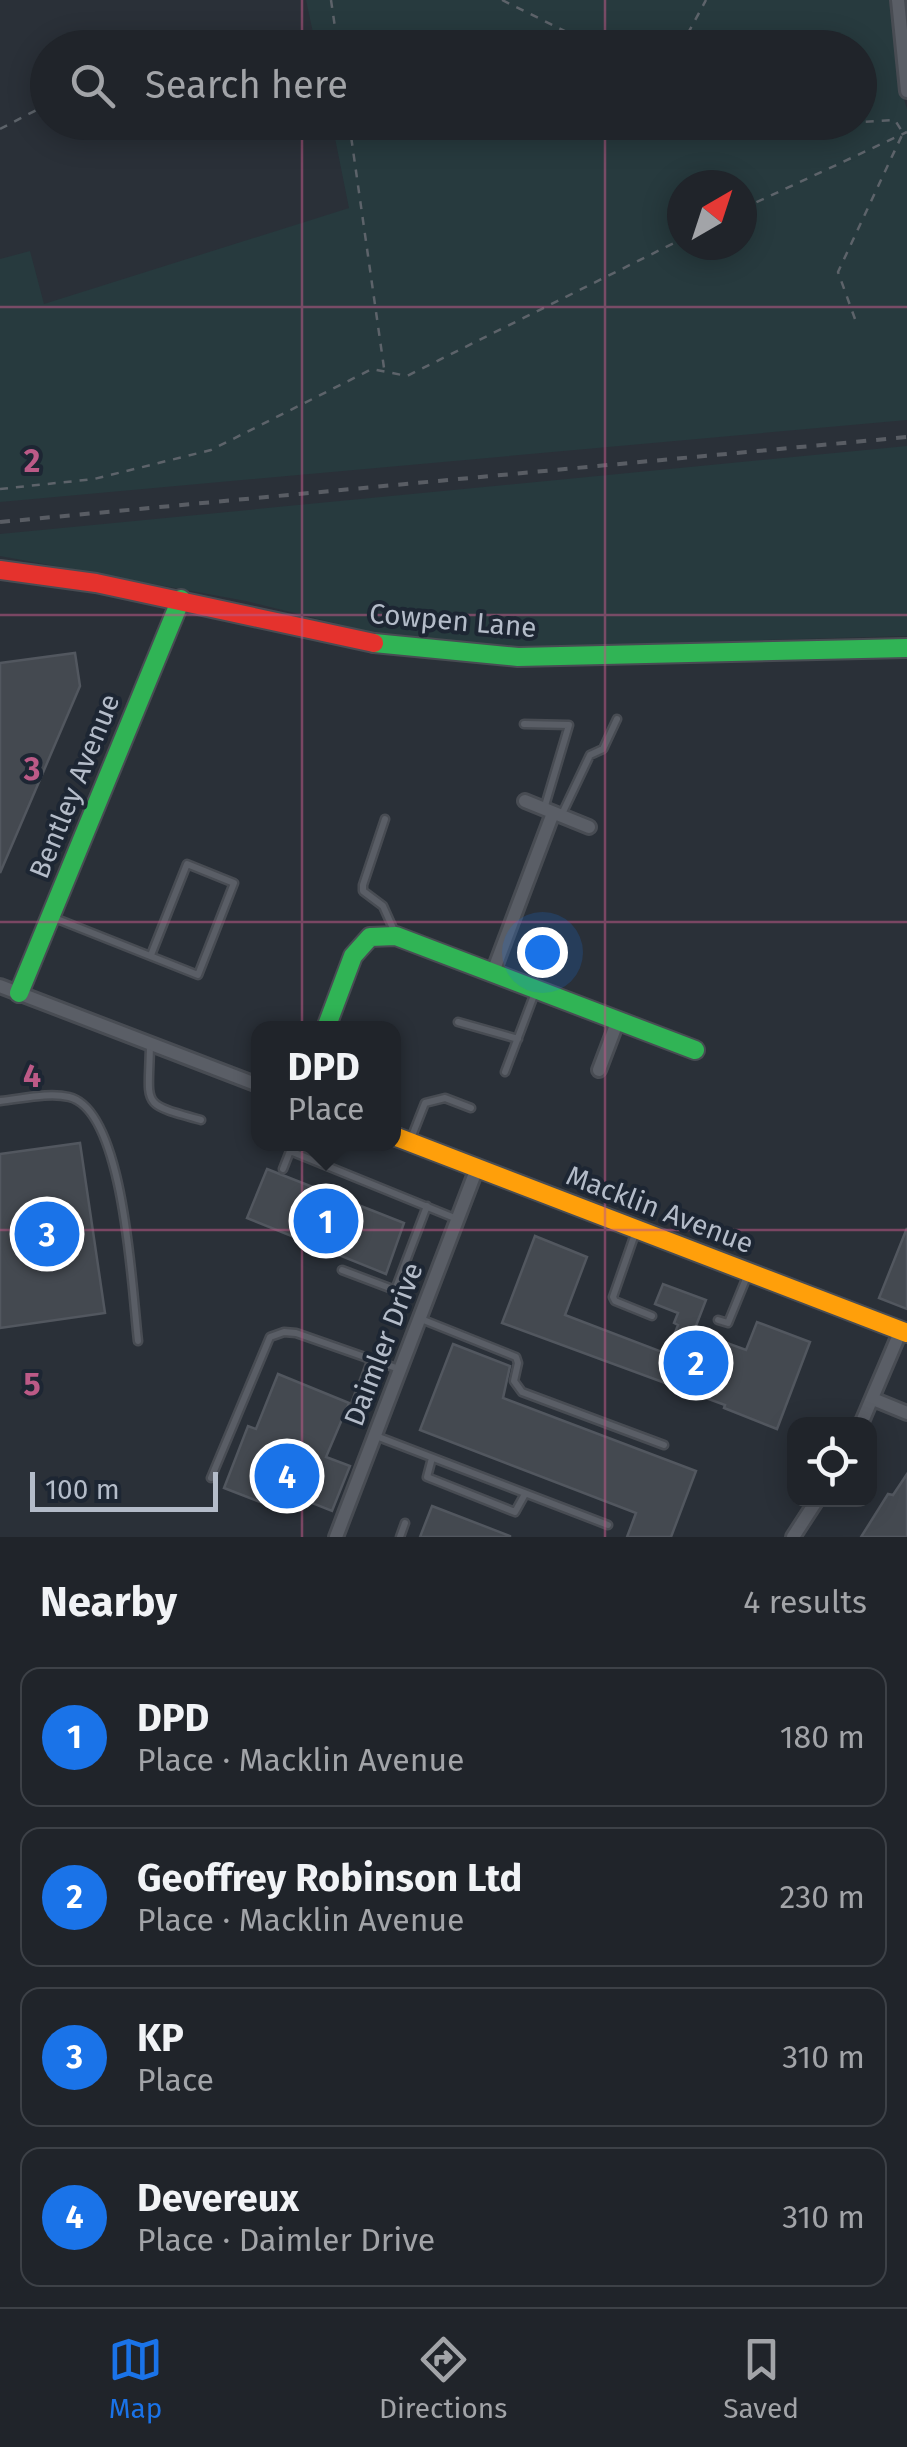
<!DOCTYPE html>
<html lang="en">
<head>
<meta charset="utf-8">
<style>
  :root { --surface:#20242a; --page:#282c32; --text:#f1f3f6; --muted:#a2a4a8; --line:#3d4147; --accent:#1a73e8 }
  body { margin:0; font-family:"Fira Sans",sans-serif; background:var(--page); color:var(--text) }
  .controls { position:absolute; right:30px; bottom:30px; display:grid; overflow:hidden; border-radius:20px; box-shadow:0 5px 25px #0003 }
  .controls button { width:90px; height:90px; display:grid; place-items:center; padding:0; border:0; border-bottom:2px solid var(--line); background:var(--surface); color:var(--text); font:50px sans-serif }
  .compass { position:absolute; left:667px; top:170px; width:90px; height:90px; border-radius:50%; background:var(--surface); box-shadow:0 5px 25px #0003; rotate:39deg }
  .scale { position:absolute; left:30px; bottom:25px; width:188px; box-sizing:border-box; padding-left:10px; border:5px solid #b4bcc9; border-top:0; font-size:28px; line-height:35px; white-space:nowrap; color:#b4bcc9; -webkit-text-stroke:8px #1d2633; paint-order:stroke }
  .you { position:absolute; left:542px; top:952px; width:35px; height:35px; margin:-25px; border:8px solid #fff; border-radius:50%; background:#1a73e8; box-shadow:0 0 0 15px #1a73e833 }
  .badge { display:grid; place-items:center; width:65px; height:65px; border-radius:50%; background:var(--accent); color:#fff; font-size:32px; font-weight:700 }
  .pin { position:absolute; translate:-50% -50%; border:5px solid #fff; box-shadow:0 2px 10px #0006 }
  .popup { position:absolute; left:251px; top:1021px; width:150px; height:130px; box-sizing:border-box; display:grid; place-content:center; border-radius:20px; background:var(--surface); filter:drop-shadow(0 2px 8px #0005); font-size:32px; white-space:nowrap; color:var(--muted) }
  .popup b { font-size:38px; color:var(--text) }
  .popup::after { content:''; position:absolute; left:50%; top:100%; margin-left:-20px; border:20px solid transparent; border-top-color:var(--surface) }
  .list { margin:0; padding:0; list-style:none }
  h2 { display:flex; justify-content:space-between; align-items:center; height:130px; margin:0; padding:0 40px; font-size:42px }
  h2 small { font-size:32px; font-weight:400; color:var(--muted) }
  .list li { display:grid; grid-template-columns:65px 1fr auto; gap:30px; align-items:center; box-sizing:border-box; height:140px; margin:0 20px 20px; padding:0 20px; border:2px solid var(--line); border-radius:20px }
  .list b { display:block; font-size:38px; white-space:nowrap }
  .list p { margin:0; font-size:32px; white-space:nowrap; color:var(--muted) }
  .list em { font-size:32px; font-style:normal; color:var(--muted) }
  .icon { flex:none; width:55px; height:55px; fill:none; stroke:currentColor; stroke-width:2; stroke-linecap:round; stroke-linejoin:round }
  .map { position:relative; flex:none; width:907px; height:1537px; overflow:hidden }
  .search { position:absolute; background:var(--surface); box-shadow:0 5px 25px #0003; left:30px; right:30px; top:30px; height:110px; display:flex; align-items:center; gap:25px; box-sizing:border-box; padding:0 35px; border-radius:55px; color:var(--muted); font-size:38px }
  .sheet { height:770px; background:var(--surface) }
  nav { display:flex; justify-content:space-around; align-items:center; box-sizing:border-box; height:140px; border-top:2px solid var(--line); background:var(--surface); font-size:28px; color:var(--muted) }
  nav a { display:grid; justify-items:center; gap:5px }
  nav .on { color:var(--accent) }
  .map>svg:first-child { display:block }
  .green { fill:#273a3e; fill-rule:evenodd }
  .building { fill:#444950; stroke:#52575f; stroke-width:2.5 }
  .lines { fill:none; stroke-linecap:round; stroke-linejoin:round }
  .lane-casing { stroke:#484c53; stroke-width:11 }
  .street-casing { stroke:#484c53; stroke-width:18 }
  .fast-casing { stroke:#484c53; stroke-width:22 }
  .slow-casing { stroke:#484c53; stroke-width:22 }
  .jam-casing { stroke:#484c53; stroke-width:22 }
  .path { stroke:#5d636a; stroke-width:2.5; stroke-dasharray:8 8; stroke-linecap:butt }
  .lane { stroke:#5a5e66; stroke-width:6 }
  .street { stroke:#5a5e66; stroke-width:12 }
  .fast { stroke:#30b455; stroke-width:18 }
  .slow { stroke:#ff9f0a; stroke-width:18 }
  .jam { stroke:#e5322d; stroke-width:18 }
  .rail { stroke:#595d64; stroke-width:4; stroke-dasharray:10 10; stroke-linecap:butt }
  .grid { fill:none; stroke:#bc5a87; stroke-width:2.5; stroke-opacity:0.55 }
  .labels { text-anchor:middle; stroke-width:8; stroke-linejoin:round; paint-order:stroke }
  .street-label { font-size:28px; fill:#b4bcc9; stroke:#1d2633 }
  .grid-label { font-size:32px; text-anchor:middle; font-weight:bold; fill:#bc5a87; stroke:#1d2633; stroke-width:8; stroke-linejoin:round; paint-order:stroke }
</style>
</head>
<body>
<div class="map">
<svg width="907" height="1537" viewBox="0 0 907 1537">
  <rect width="100%" height="100%" fill="#2a3038"/>
  <path class="green" d="M306,0H891L899,83L907,109V420L0,502V259L30,251L44,304L349,208L332,123L860,122V48L316,47ZM682,185H742V245H682Z
    M907,446V636L520,647L379,634L246,601L0,556V534Z"/>
  <path class="building" d="M75,653L80,686L0,873V663Z
    M80,1143L105,1313L0,1328V1154Z
    M267,1169L404,1223L386,1274L247,1218Z
    M907,1228V1309L879,1298Z
    M535,1236L587,1257L565,1315L667,1354L678,1325L674,1323L678,1313L655,1304L663,1284L706,1300L694,1331L746,1350L757,1322L810,1342L777,1429L724,1408L725,1405L502,1323Z
    M453,1344L510,1366L503,1398L696,1471L671,1537H627L636,1513L420,1430Z
    M278,1374L349,1403L326,1457L350,1466L332,1511L267,1485L260,1502L224,1488L248,1426L256,1429Z
    M907,1474V1537H861L888,1494L893,1495Z
    M432,1506L510,1536V1537H420Z"/>
  <g class="lines">
    <defs>
      <path id="lane" d="M524,724L569,725L544,809
        M562,814L590,755L603,749L617,719
        M385,819L363,885V891L383,906L396,935
        M52,917L198,975L234,883L187,864L151,955
        M458,1022L518,1039
        M150,1045C149,1107 139,1103 201,1120
        M505,1072L536,990
        M0,1101C21,1099 49,1092 69,1097C125,1110 132,1291 138,1341
        M410,1141L425,1103L445,1098L471,1108
        M283,1169L290,1151L457,1219
        M636,1231L613,1297L615,1301L652,1316
        M342,1270L395,1290L427,1206
        M421,1319L516,1357L518,1363L514,1381L522,1392L664,1445
        M718,1320L728,1323L748,1274
        M351,1416L372,1359
        M376,1436L608,1525
        M432,1458L427,1477L515,1512L525,1494
        M211,1478L270,1337L284,1332L296,1333L399,1369
        M400,1537L405,1523"/>
      <path id="street" d="M898,0L907,91
        M525,801L589,827
        M493,972L553,813
        M0,986L258,1085
        M599,1070L618,1020
        M873,1399L907,1413
        M861,1424L901,1330
        M336,1537L477,1168
        M793,1537L817,1500"/>
      <path id="fast" d="M374,643L518,657L907,648
        M19,993L181,599
        M326,1028L353,956L370,937L396,936L695,1050"/>
      <path id="slow" d="M394,1136L907,1333"/>
      <path id="jam" d="M0,570L96,583L374,643"/>
    </defs>
    <use href="#lane" class="lane-casing"/>
    <use href="#street" class="street-casing"/>
    <use href="#fast" class="fast-casing"/>
    <use href="#slow" class="slow-casing"/>
    <use href="#jam" class="jam-casing"/>
    <path class="path" d="M331,0L338,48
      M502,0L599,48
      M680,48L706,0
      M349,122L384,368
      M787,122L798,126L851,122
      M0,129L48,104
      M742,209L907,132
      M855,319L838,272L903,133L895,120L860,122
      M0,489L94,479L211,450L372,369L407,376L682,239"/>
    <use href="#lane" class="lane"/>
    <use href="#street" class="street"/>
    <use href="#fast" class="fast"/>
    <use href="#slow" class="slow"/>
    <use href="#jam" class="jam"/>
    <path class="rail" d="M0,522L907,437"/>
  </g>
  <path class="grid" d="M302,0V48M605,0V48M302,122V1537M605,122V1537M0,307H907M0,615H907M0,922H907M0,1230H907"/>
  <g class="labels">
    <g class="street-label">
      <text transform="translate(453 620) rotate(5)" y="10">Cowpen Lane</text>
      <text transform="translate(74 786) rotate(-68)" y="10">Bentley Avenue</text>
      <text transform="translate(660 1209) rotate(21)" y="10">Macklin Avenue</text>
      <text transform="translate(383 1344) rotate(-69)" y="10">Daimler Drive</text>
    </g>
  </g>
  <g class="grid-label">
    <text x="32" y="472">2</text>
    <text x="32" y="780">3</text>
    <text x="32" y="1087">4</text>
    <text x="32" y="1395">5</text>
  </g>
</svg>
<div class="controls">
<button><svg class="icon" aria-label="locate" viewBox="0 0 24 24"><circle cx="12" cy="12" r="6"/><path d="M12 2v4M12 18v4M2 12h4M18 12h4"/></svg></button>
</div>
<svg class="compass" viewBox="-18 -18 36 36"><path d="M0-13l5 13h-10z" fill="#e53935"/><path d="M0 13l5-13h-10z" fill="#a2a4a8"/></svg>
<div class="scale">100 m</div>
<div class="you"></div>
<div class="pin badge" style="left:326px;top:1221px">1</div>
<div class="popup"><b>DPD</b>Place</div>
<div class="pin badge" style="left:696px;top:1363px">2</div>
<div class="pin badge" style="left:47px;top:1234px">3</div>
<div class="pin badge" style="left:287px;top:1476px">4</div>
<div class="search"><svg class="icon" aria-label="search" viewBox="0 0 24 24"><circle cx="10" cy="10" r="6"/><path d="M15 15l6 6"/></svg>Search here</div>
</div>
<section class="sheet">
<h2>Nearby<small>4 results</small></h2>
<ul class="list">
<li><span class="badge">1</span><div><b>DPD</b><p>Place · Macklin Avenue</p></div><em>180 m</em></li>
<li><span class="badge">2</span><div><b>Geoffrey Robinson Ltd</b><p>Place · Macklin Avenue</p></div><em>230 m</em></li>
<li><span class="badge">3</span><div><b>KP</b><p>Place</p></div><em>310 m</em></li>
<li><span class="badge">4</span><div><b>Devereux</b><p>Place · Daimler Drive</p></div><em>310 m</em></li>
</ul>
</section>
<nav>
<a class="on"><svg class="icon" aria-label="map" viewBox="0 0 24 24"><path d="M3 6l6-2 6 2 6-2v14l-6 2-6-2-6 2zM9 4v14M15 6v14"/></svg>Map</a>
<a><svg class="icon" aria-label="directions" viewBox="0 0 24 24"><path d="M12 3l9 9-9 9-9-9zM9 14v-3h6M13 9l2 2-2 2"/></svg>Directions</a>
<a><svg class="icon" aria-label="saved" viewBox="0 0 24 24"><path d="M7 4h10v16l-5-4-5 4z"/></svg>Saved</a>
</nav>
</body>
</html>
